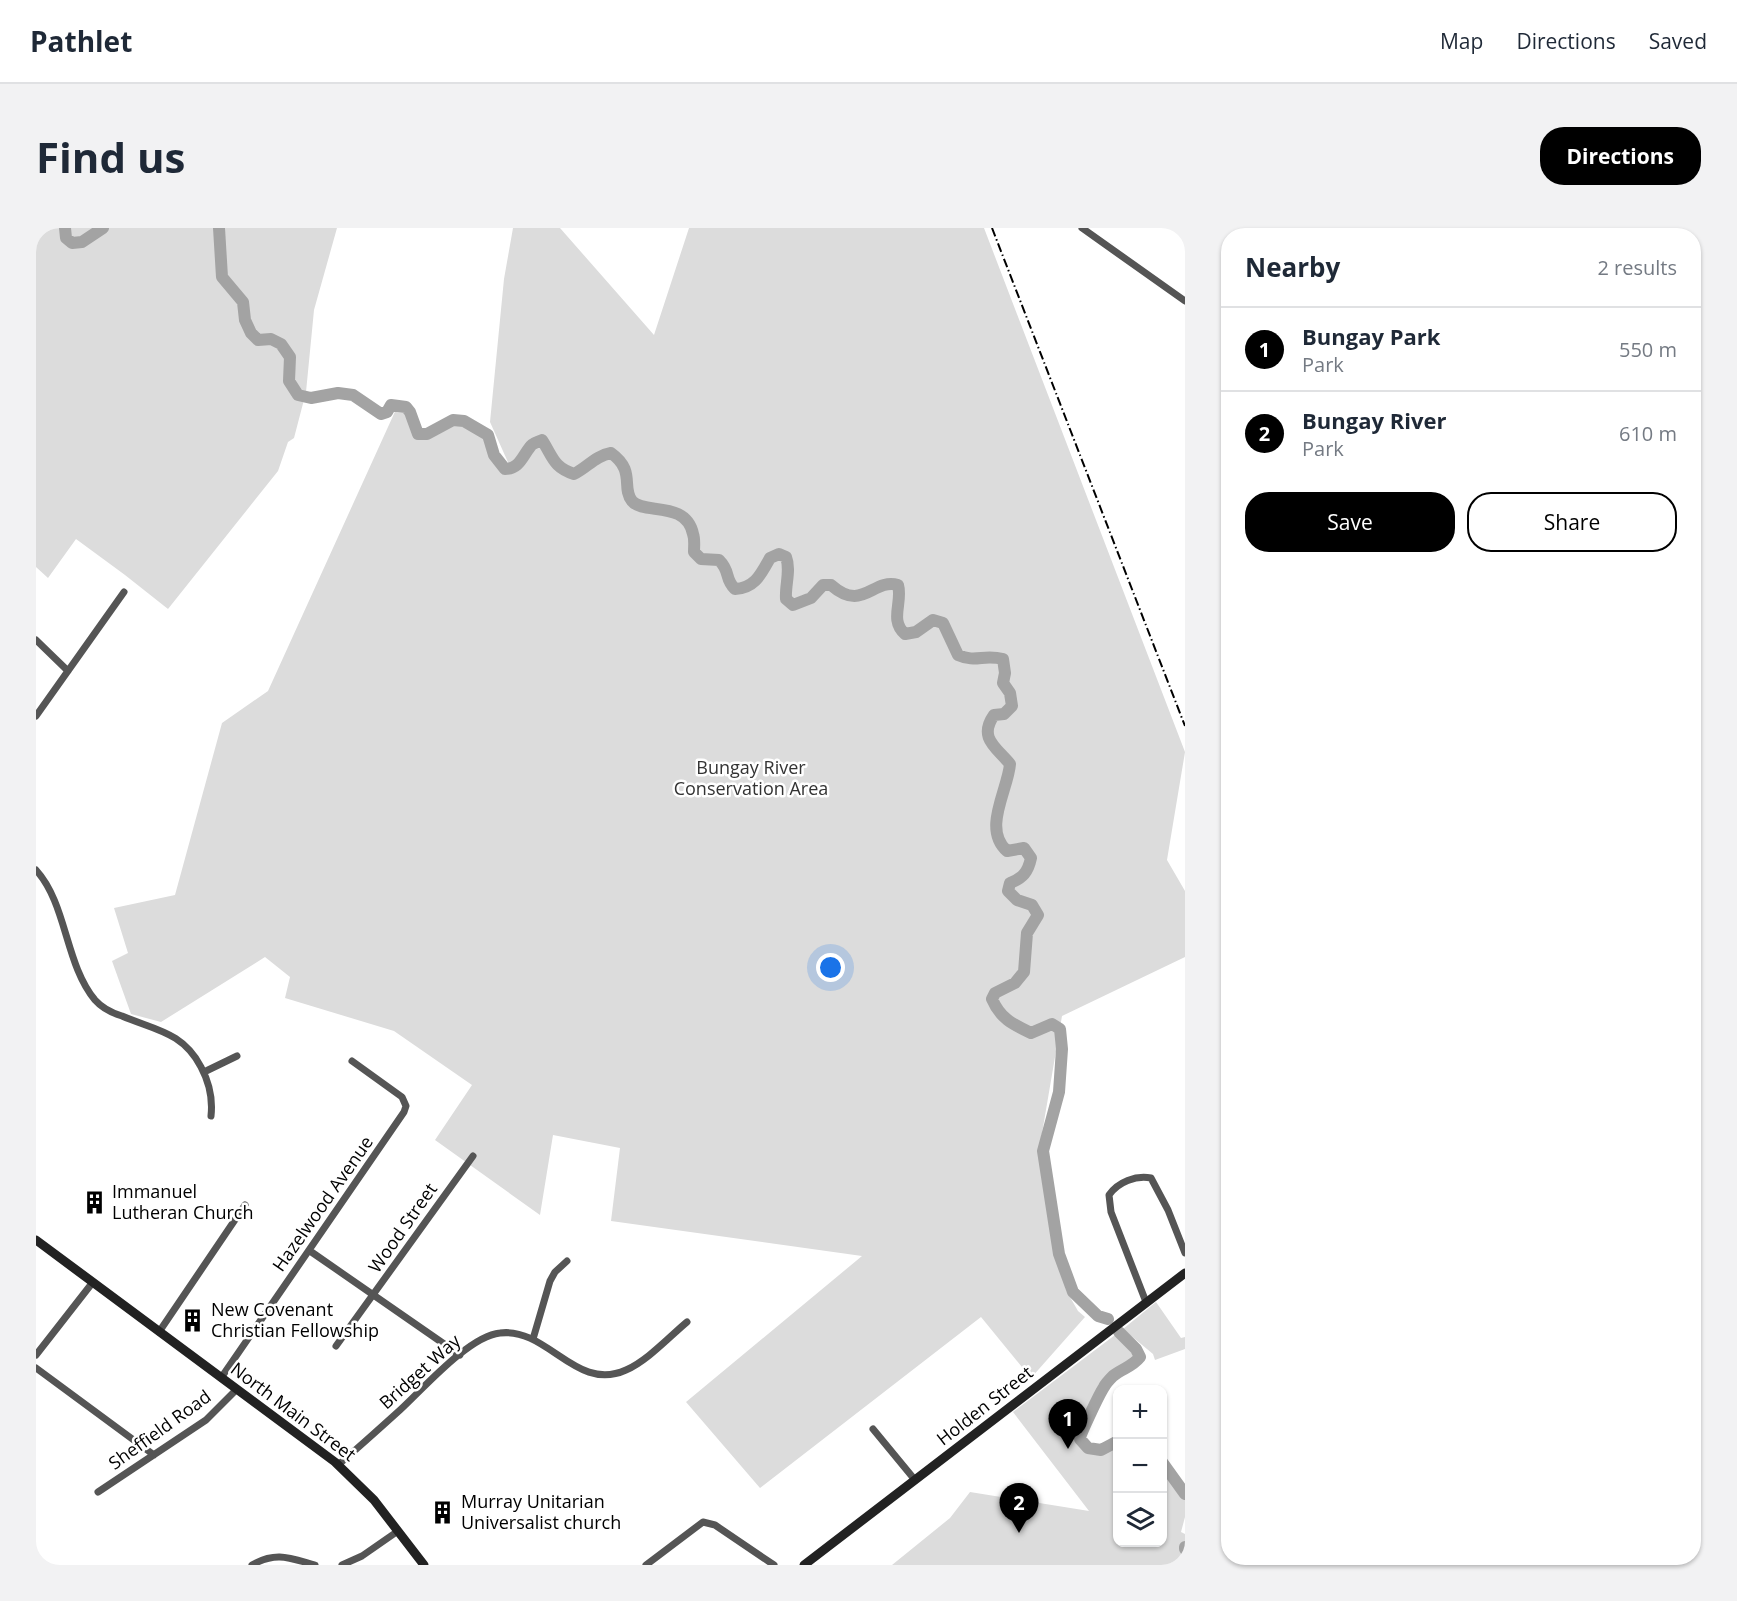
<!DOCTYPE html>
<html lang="en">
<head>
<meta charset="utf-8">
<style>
  :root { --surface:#fff; --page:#f2f2f3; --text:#1f2937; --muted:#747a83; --line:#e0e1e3; --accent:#000 }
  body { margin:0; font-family:"Open Sans",sans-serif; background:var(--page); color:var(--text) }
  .controls { position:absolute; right:18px; bottom:18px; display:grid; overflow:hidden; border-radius:12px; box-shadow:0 2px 4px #0004 }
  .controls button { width:54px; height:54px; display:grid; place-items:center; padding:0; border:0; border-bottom:2px solid var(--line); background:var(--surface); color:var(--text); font:30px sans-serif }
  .you { position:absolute; left:795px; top:740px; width:21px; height:21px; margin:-15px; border:4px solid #fff; border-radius:50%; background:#1a73e8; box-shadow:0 0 0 9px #1a73e833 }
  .badge { display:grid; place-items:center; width:39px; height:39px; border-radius:50%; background:var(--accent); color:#fff; font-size:20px; font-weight:700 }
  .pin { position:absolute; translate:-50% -50px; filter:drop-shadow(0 2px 3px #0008) }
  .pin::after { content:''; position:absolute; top:32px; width:21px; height:18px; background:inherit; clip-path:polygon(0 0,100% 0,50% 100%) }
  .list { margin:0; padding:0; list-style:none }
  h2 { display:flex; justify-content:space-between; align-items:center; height:78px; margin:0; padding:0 24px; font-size:26px }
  h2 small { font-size:20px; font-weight:400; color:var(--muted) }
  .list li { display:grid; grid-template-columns:39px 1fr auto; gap:18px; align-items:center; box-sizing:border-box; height:84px; padding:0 24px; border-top:2px solid var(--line) }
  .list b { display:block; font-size:22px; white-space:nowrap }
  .list p { margin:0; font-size:20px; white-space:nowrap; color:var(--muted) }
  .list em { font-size:20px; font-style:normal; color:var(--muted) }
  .actions { display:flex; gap:12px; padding:18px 24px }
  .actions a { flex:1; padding:14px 0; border:2px solid var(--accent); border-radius:24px; text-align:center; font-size:21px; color:var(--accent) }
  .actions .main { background:var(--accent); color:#fff }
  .icon { flex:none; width:33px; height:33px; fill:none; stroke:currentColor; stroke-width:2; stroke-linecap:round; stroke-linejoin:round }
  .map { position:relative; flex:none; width:1149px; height:1337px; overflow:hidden; border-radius:24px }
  header { display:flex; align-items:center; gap:36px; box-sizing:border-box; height:84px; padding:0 30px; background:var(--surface); border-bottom:2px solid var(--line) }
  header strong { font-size:28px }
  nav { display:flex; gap:33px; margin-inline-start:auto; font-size:21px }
  .intro { display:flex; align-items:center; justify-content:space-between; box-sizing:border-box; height:144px; padding:0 36px }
  h1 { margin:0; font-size:42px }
  .button { padding:15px 27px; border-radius:24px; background:var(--accent); color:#fff; font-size:21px; font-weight:700 }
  main { display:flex; gap:36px; padding:0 36px }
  aside { flex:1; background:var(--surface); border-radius:24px; box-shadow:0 2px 4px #0004 }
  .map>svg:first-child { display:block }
  .green { fill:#dcdcdc }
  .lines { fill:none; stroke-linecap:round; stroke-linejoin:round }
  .stream { stroke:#a3a3a3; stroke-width:2 }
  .river { stroke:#a3a3a3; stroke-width:12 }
  .street { stroke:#555; stroke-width:7 }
  .secondary { stroke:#222; stroke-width:9 }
  .rail { stroke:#000; stroke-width:2; stroke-dasharray:9 3 1.5 3; stroke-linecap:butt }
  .labels { text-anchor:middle; stroke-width:5; stroke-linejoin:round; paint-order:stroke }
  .park-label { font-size:18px; fill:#333; stroke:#fff }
  .poi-label { font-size:18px; fill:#000; stroke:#fff; text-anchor:start }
  .street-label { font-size:18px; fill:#000; stroke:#fff }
</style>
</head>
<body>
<header>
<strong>Pathlet</strong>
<nav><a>Map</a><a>Directions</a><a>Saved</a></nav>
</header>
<div class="intro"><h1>Find us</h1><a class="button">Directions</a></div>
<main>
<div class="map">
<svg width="1149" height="1337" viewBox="0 0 1149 1337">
  <rect width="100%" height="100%" fill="#fff"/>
  <path class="green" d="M0,0H301L278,82L270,164L258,210L252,214L242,243L132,381L89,347L40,311L12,350L0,339Z
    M477,0H524L618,107L653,0H948L1149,524L1131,632L1149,663V729L1026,788L1005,911L1030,1062L1042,1083L1049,1089L995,1150L945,1089L724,1260L650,1174L826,1028L575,993L584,920L517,907L504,987L399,912L436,857L358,803L249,770L254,749L229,729L125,794L95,786L76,733L92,725L78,680L139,667L186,495L232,463L362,177C376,181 375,194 382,206C399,206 404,194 417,192C425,191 429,195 435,198C440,201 448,201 452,206C460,218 454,227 469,241H475L454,194L468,51Z
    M1120,1074L1145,1110L1149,1109V1121L1119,1132L1117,1126L1087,1101Z
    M1083,1104L1100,1121L1104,1129C1096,1139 1087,1140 1077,1148C1074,1151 1070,1155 1068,1159C1064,1165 1044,1206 1044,1211L1052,1220L1065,1222L1081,1213L1082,1314H1126L1127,1244L1149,1268V1289L1145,1304L1149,1306V1337H856L914,1290L934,1264L1053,1283L977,1184Z"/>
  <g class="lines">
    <path class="stream" d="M0,1336L4,1337"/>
    <path class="river" d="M29,0L30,10L36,15L46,14L67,0
      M183,0L186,49L207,74L209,92L215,105L222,112L235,111L245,116L254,129L253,153L262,167L275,170L302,165L317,167L345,186L351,184L355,177L370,179L374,184L382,206H391L417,192L428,193L452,207L458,227L469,241C483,241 486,229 494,219C496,215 502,214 506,212C517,229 517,239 538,246C552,239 559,228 575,225C600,243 585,259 596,273C607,287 650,272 657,306C659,311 658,318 658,324L665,331L683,332C695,344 688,350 699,361C719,360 725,346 734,330L743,326L750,329C755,342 749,357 750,371L757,377L775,370L787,357H795C827,385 836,350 862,357C867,374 853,392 869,406L880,404L897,392L907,395L922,427C940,435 947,426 967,431L969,445L967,455L974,465L976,478L968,486L958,487C942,510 960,519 974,536C972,562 946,601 971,623L988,620L995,630C992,644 987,650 974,655L972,663L981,672L996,677L1002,687L991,705L988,744L979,755L959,765L956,771C964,790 976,796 995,805L1016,796L1024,801L1026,821L1023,864L1007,923L1023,1026L1037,1064L1062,1088L1072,1091
      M1082,1213L1065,1222L1052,1220L1044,1211C1044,1206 1064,1165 1068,1159C1070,1155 1074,1151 1077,1148C1087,1140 1096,1139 1104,1129L1100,1121L1083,1104
      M1126,1234L1149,1266
      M1149,1319V1321"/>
    <path class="street" d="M1046,0L1149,73
      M0,412L32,443
      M0,488L88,364
      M0,642C31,676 29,736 59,772C66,780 76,785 86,788C119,802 147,804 165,839C173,854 177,870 175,888
      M168,844L201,828
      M274,1023L424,1127
      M1110,1074L1075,984L1073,967C1082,954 1100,947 1115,950L1132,982L1149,1025
      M123,1104L209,977
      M497,1111L514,1053L519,1044L531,1033
      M300,1118L437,928
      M0,1127L57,1054
      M0,1140L118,1227
      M185,1150L368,884L370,878L366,869L316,833
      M837,1201L879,1252
      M302,1237C323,1219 343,1201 364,1182C387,1161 433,1108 464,1105C512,1099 540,1165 590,1142C611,1133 633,1109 651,1094
      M62,1264L170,1192L201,1161
      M216,1337C240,1323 254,1330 279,1337
      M306,1337L326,1328L362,1303
      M610,1337L667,1294L679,1297L738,1337"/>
    <path class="secondary" d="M0,1012L299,1234L338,1272L388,1337
      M768,1337L1149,1045"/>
    <path class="rail" d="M956,0L1149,498"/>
  </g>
  <defs>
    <symbol id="building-bare" viewBox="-9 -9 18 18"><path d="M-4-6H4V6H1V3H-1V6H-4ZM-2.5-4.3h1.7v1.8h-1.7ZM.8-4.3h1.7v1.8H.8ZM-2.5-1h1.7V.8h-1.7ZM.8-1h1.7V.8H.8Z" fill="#000" stroke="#fff" stroke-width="2.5" paint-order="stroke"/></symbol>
  </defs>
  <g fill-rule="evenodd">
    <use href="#building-bare" x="42" y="958" width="33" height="33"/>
    <use href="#building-bare" x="140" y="1076" width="33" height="33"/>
    <use href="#building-bare" x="390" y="1268" width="33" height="33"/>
  </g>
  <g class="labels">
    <g class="park-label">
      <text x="715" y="546">Bungay River<tspan x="715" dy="21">Conservation Area</tspan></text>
    </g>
    <g class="poi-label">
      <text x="76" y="970">Immanuel<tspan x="76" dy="21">Lutheran Church</tspan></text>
      <text x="175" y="1088">New Covenant<tspan x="175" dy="21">Christian Fellowship</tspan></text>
      <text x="425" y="1280">Murray Unitarian<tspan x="425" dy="21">Universalist church</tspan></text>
    </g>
    <g class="street-label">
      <text transform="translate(287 976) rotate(-55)" y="6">Hazelwood Avenue</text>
      <text transform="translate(367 1000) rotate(-55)" y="6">Wood Street</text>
      <text transform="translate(384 1144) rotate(-42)" y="6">Bridget Way</text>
      <text transform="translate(949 1178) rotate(-38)" y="6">Holden Street</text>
      <text transform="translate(257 1184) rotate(37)" y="6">North Main Street</text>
      <text transform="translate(124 1202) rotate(-36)" y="6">Sheffield Road</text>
    </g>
  </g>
</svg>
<div class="controls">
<button>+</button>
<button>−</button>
<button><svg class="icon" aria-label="layers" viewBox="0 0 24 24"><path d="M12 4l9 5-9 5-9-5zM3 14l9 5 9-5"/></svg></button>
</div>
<div class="you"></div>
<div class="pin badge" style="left:1032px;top:1221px">1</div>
<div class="pin badge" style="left:983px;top:1305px">2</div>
</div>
<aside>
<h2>Nearby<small>2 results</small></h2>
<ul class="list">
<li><span class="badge">1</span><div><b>Bungay Park</b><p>Park</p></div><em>550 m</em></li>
<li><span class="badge">2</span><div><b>Bungay River</b><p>Park</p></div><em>610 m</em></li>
</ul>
<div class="actions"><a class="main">Save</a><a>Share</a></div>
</aside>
</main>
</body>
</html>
